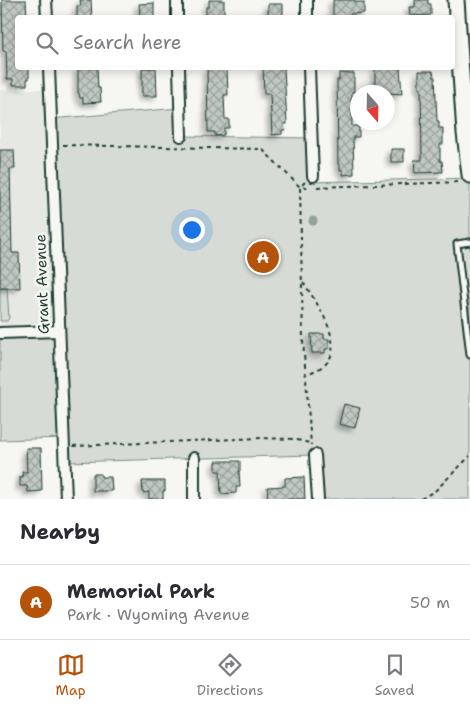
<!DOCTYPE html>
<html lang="en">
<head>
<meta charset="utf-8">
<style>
  :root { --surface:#fff; --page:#f7f7f7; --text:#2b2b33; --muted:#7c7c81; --line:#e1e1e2; --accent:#b45309 }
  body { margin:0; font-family:"Shantell Sans",sans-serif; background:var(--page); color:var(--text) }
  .compass { position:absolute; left:350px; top:85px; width:45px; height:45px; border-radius:50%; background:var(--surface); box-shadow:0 2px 8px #0003; rotate:160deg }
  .you { position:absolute; left:191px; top:229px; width:18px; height:18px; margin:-12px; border:4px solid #fff; border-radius:50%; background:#1a73e8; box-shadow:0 0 0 8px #1a73e833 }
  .badge { display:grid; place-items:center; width:32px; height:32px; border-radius:50%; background:var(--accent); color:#fff; font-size:16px; font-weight:700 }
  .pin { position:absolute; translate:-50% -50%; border:2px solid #fff; box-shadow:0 1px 5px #0006 }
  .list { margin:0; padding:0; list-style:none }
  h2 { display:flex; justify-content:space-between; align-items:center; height:65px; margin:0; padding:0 20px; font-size:21px }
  h2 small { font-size:16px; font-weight:400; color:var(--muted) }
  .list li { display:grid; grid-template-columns:32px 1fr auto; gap:15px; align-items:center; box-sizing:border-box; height:75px; padding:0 20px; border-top:1px solid var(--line) }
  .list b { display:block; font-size:19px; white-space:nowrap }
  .list p { margin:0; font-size:16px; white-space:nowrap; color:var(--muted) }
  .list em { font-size:16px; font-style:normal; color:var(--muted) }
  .icon { flex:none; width:28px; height:28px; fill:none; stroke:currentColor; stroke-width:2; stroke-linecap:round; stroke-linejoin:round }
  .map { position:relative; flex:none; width:470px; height:499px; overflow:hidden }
  .search { position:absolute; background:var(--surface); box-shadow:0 2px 8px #0003; left:15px; right:15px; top:15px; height:55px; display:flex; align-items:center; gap:12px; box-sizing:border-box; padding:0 18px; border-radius:5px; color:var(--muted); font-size:19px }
  .sheet { height:140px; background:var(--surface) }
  nav { display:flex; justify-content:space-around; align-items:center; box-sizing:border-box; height:70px; border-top:1px solid var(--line); background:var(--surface); font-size:14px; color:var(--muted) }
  nav a { display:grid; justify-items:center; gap:2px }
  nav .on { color:var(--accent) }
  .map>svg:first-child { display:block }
  .built { fill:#e6e8e4 }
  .park { fill:#d6dbd6; stroke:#7a8c85 }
  .building { fill:url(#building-cross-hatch); stroke:#1f3d34; filter:url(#shadow) }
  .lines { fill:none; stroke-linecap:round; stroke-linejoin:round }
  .lane-casing { stroke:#1f3d34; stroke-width:9 }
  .street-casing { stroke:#1f3d34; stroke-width:14 }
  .secondary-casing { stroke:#1f3d34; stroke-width:19 }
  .path { stroke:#1f3d34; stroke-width:2; stroke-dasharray:4 4; stroke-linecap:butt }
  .lane { stroke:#f6f6f2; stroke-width:5 }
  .street { stroke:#f6f6f2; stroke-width:10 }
  .secondary { stroke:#f6f6f2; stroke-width:15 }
  .tree { fill:#94a29b }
  .labels { text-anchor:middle; stroke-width:5; stroke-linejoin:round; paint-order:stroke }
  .street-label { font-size:15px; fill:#1f3d34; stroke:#f6f6f2 }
</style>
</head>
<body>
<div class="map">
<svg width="470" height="499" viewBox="0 0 470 499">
  <defs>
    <pattern id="building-cross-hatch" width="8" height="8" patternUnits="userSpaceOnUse" patternTransform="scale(1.25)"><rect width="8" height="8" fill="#c1c8c3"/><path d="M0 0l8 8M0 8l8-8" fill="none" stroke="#9ca49f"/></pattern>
    <filter id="shadow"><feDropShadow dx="-4" dy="4" stdDeviation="2.5" flood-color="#0004"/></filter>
  </defs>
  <rect width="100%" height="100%" fill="#f6f6f2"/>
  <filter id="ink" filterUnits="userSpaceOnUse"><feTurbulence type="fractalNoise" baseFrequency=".02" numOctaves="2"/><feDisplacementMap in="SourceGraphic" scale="10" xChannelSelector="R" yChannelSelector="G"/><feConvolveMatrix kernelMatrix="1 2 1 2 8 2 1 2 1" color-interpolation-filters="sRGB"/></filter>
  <g filter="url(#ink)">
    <path class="built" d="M49,89L59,331L0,333V90Z"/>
    <path class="park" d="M180,108L181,136L311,138L310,182L470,178V499H318L314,455L65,462L64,438L0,440V333L59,331L50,119Z
      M7,288L9,318L7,321H0V289Z"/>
    <path class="building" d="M2,0H26L27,18H18V68H29V79H27V85H13V79H7L6,51H3Z
      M80,0H91L92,18H77V6H81Z
      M209,0H224V18H206V7H209Z
      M333,0H355V2H364V13L350,14V18H333Z
      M415,0H428V4H431V15L410,16L409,7H415Z
      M154,3V18H140L139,4Z
      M268,4H283V15H281V18H268Z
      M78,68H97L98,88H100L101,102L83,103V98H80L79,93H78Z
      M142,68H156L157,96H142Z
      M207,68H227L228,95H224L225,119H229V128H224V135L215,136V132H208Z
      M263,68H284L287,124H284L285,130H282V134L272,135L270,94H264Z
      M375,68H400L402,94L375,92Z
      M419,71H433L434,77H435L437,121H439V128H443V144H440V161H442L443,172L415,173L414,160H422L421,89H419Z
      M339,73H354V92H352V126H359V137H353L354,174L343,175V170H340V164H338L337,80H339Z
      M391,149H404V162H391Z
      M0,150H14L15,169H10L12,253H19L20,288H0Z
      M311,334H324V339H329V349H325V353H312Z
      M344,404L360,408L355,428L339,424Z
      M26,448H41L42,491L28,492L27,486H20V477H23L22,472H27Z
      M216,461H240V471H239L240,487H236V493L221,494L220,471H216Z
      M93,474H101V477H111L112,491H93Z
      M304,477L305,499H268L267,487L285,486V478Z
      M142,481H165V491H163V499H149V492L143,493Z"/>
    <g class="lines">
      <defs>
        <path id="lane" d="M470,242L457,244L470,355"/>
        <path id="street" d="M46,0L47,18
          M177,0V18
          M307,0V18
          M49,68L66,499
          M179,68L181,136
          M309,68L313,176
          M0,333L59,331
          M315,455L318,499
          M194,499V458"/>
        <path id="secondary" d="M456,0L465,133L470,175"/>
      </defs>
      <use href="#lane" class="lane-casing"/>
      <use href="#street" class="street-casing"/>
      <use href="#secondary" class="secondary-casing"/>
      <path class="path" d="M63,145L262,149L300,187H310
        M305,182L300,187L303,340L311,445
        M317,187L460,182
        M303,282C315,300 342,338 329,360C325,367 314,371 307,374
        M73,446L260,438L293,439L310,443
        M421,499L436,490L470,456"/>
      <use href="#lane" class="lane"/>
      <use href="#street" class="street"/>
      <use href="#secondary" class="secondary"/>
    </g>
    <circle class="tree" cx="313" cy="221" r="4.5"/>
  </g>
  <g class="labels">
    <g class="street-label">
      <text transform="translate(42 284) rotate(-92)" y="5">Grant Avenue</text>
    </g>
  </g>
</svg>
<svg class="compass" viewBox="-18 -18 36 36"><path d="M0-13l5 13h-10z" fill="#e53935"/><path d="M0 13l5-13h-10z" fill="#7c7c81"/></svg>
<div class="you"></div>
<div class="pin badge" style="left:263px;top:257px">A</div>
<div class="search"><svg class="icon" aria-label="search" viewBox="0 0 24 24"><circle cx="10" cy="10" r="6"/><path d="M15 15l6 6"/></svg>Search here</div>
</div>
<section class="sheet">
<h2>Nearby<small></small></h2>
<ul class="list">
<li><span class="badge">A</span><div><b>Memorial Park</b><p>Park · Wyoming Avenue</p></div><em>50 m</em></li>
</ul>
</section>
<nav>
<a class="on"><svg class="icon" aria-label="map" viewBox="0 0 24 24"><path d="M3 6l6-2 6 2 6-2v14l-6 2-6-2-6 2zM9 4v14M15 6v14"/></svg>Map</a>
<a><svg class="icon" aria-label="directions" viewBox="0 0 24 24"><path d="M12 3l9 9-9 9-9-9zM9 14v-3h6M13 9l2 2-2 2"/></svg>Directions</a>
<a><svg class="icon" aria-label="saved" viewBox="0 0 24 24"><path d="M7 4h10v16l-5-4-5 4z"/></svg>Saved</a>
</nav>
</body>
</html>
